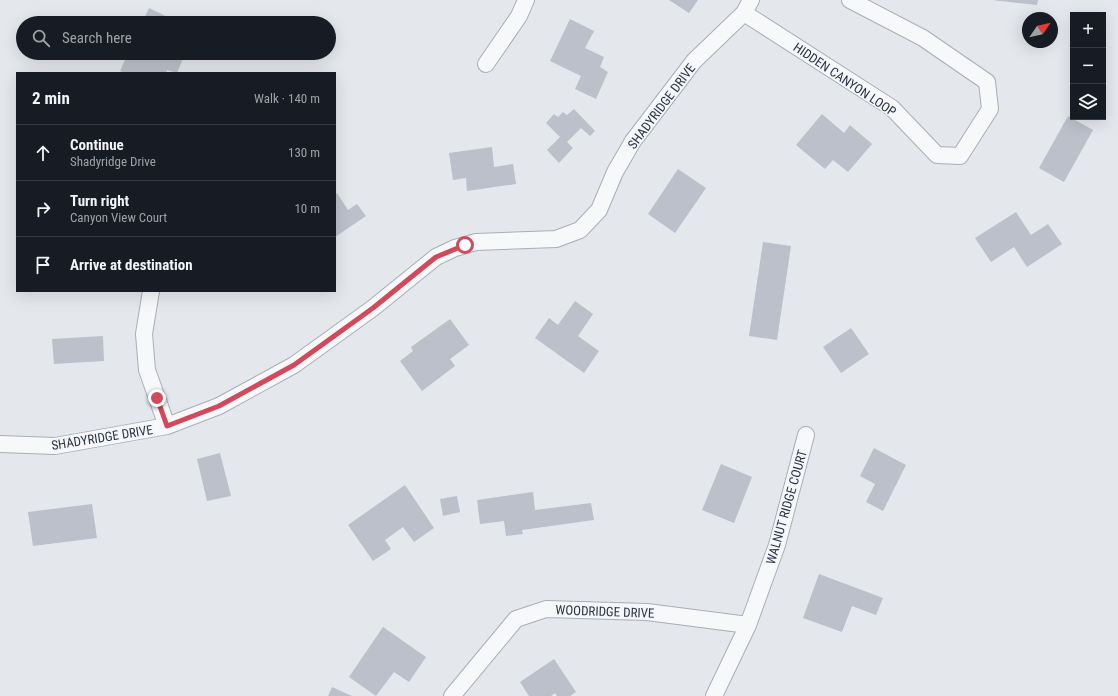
<!DOCTYPE html>
<html lang="en">
<head>
<meta charset="utf-8">
<style>
  :root { --surface:#171b24; --page:#20242c; --text:#f1f3f6; --muted:#9ea1a6; --line:#363941 }
  body { margin:0; font-family:"Roboto Condensed",sans-serif; background:var(--page); color:var(--text) }
  .controls { position:absolute; right:12px; top:12px; display:grid; overflow:hidden; border-radius:0px; box-shadow:0 4px 16px #0002 }
  .controls button { width:36px; height:36px; display:grid; place-items:center; padding:0; border:0; border-bottom:1px solid var(--line); background:var(--surface); color:var(--text); font:20px sans-serif }
  .compass { position:absolute; left:1022px; top:12px; width:36px; height:36px; border-radius:50%; background:var(--surface); box-shadow:0 4px 16px #0002; rotate:56deg }
  .stop { position:absolute; width:12px; height:12px; margin:-9px; border:3px solid #d1495b; border-radius:50%; background:#fff }
  .stop.end { background:#d1495b; border-color:#fff; box-shadow:0 1px 4px #0008 }
  .list { margin:0; padding:0; list-style:none }
  h2 { display:flex; justify-content:space-between; align-items:center; height:52px; margin:0; padding:0 16px; font-size:17px }
  h2 small { font-size:13px; font-weight:400; color:var(--muted) }
  .list li { display:grid; grid-template-columns:26px 1fr auto; gap:12px; align-items:center; box-sizing:border-box; height:56px; padding:0 16px; border-top:1px solid var(--line) }
  .list b { display:block; font-size:15px; white-space:nowrap }
  .list p { margin:0; font-size:13px; white-space:nowrap; color:var(--muted) }
  .list em { font-size:13px; font-style:normal; color:var(--muted) }
  .icon { flex:none; width:22px; height:22px; fill:none; stroke:currentColor; stroke-width:2; stroke-linecap:round; stroke-linejoin:round }
  .map { position:relative; flex:none; width:1118px; height:696px; overflow:hidden }
  .search { position:absolute; background:var(--surface); box-shadow:0 4px 16px #0002; left:16px; top:16px; width:320px; height:44px; display:flex; align-items:center; gap:10px; box-sizing:border-box; padding:0 14px; border-radius:22px; color:var(--muted); font-size:15px }
  .panel { position:absolute; background:var(--surface); box-shadow:0 4px 16px #0002; left:16px; top:72px; width:320px; height:220px; border-radius:0px }
  .map>svg:first-child { display:block }
  .building { fill:#bbc0ca }
  .lines { fill:none; stroke-linecap:round; stroke-linejoin:round }
  .minor-casing { stroke:#a9aeb7; stroke-width:18 }
  .minor { stroke:#f7f8fa; stroke-width:16 }
  .route { stroke:#d1495b; stroke-width:5 }
  .labels { text-anchor:middle; stroke-width:3; stroke-linejoin:round; paint-order:stroke }
  .street-label { font-size:13px; fill:#2b3445; stroke:#f4f6f9 }
</style>
</head>
<body>
<div class="map">
<svg width="1118" height="696" viewBox="0 0 1118 696">
  <rect width="100%" height="100%" fill="#e4e7ec"/>
  <path class="building" d="M669,0H698L689,13Z
    M992,0H1038L1037,5Z
    M149,8L180,23H142Z
    M570,19L594,31L585,48L604,57L600,67L608,72L596,99L575,89L581,76L550,61Z
    M128,53H183L185,54L177,73L167,70L166,73H125L120,71Z
    M574,109L595,131L590,136L581,128L567,142L573,148L559,163L547,150L560,137L546,123L554,114L558,117L563,112L567,115Z
    M822,114L844,133L850,125L872,144L848,172L833,160L825,169L796,145Z
    M1068,116L1093,130L1064,182L1039,168Z
    M492,147L494,167L513,164L516,184L467,191L466,178L453,180L449,153Z
    M678,169L706,188L675,233L648,214Z
    M337,193L348,210L357,204L366,216L335,237V195Z
    M1016,212L1031,235L1048,224L1062,244L1027,267L1014,247L991,262L975,238Z
    M763,242L791,246L777,340L749,336Z
    M575,301L593,314L578,336L599,351L584,373L535,338L549,318L558,325Z
    M450,319L469,345L450,359L455,366L422,391L400,361L413,351L411,347Z
    M851,328L869,354L841,373L823,347Z
    M103,336L104,361L54,364L52,339Z
    M874,448L906,465L883,511L866,502L875,484L860,476Z
    M220,453L231,496L207,501L197,459Z
    M721,464L752,477L734,523L702,510Z
    M405,485L434,528L414,542L403,527L385,540L391,549L373,561L348,525Z
    M533,492L535,510L591,503L594,520L522,530L523,534L506,536L504,521L480,524L477,500Z
    M457,496L460,512L443,516L440,499Z
    M92,504L97,538L33,546L28,512Z
    M819,574L883,598L876,615L852,606L842,632L803,618Z
    M383,627L426,657L409,682L394,672L376,696L349,677Z
    M554,659L576,692L570,696H557L555,693L551,696H529L520,682Z
    M332,687L352,696H328Z"/>
  <g class="lines">
    <defs>
      <path id="minor" d="M744,13L892,108L937,155L960,156L990,109L987,82L923,38L850,0
        M486,64L519,16L526,0
        M151,291L144,334L147,370L167,426
        M0,444L55,446L167,426L219,406L294,365L373,308L436,257L455,248L476,242L556,239L580,230L599,210L615,172L633,141L694,61L744,13L751,0
        M452,696L516,619L546,609L647,612L748,625
        M714,696L748,625L777,545L806,435"/>
    </defs>
    <use href="#minor" class="minor-casing"/>
    <use href="#minor" class="minor"/>
  </g>
  <g class="lines">
    <path class="route" d="M157,398L167,426L219,406L294,365L373,308L436,257L465,245"/>
  </g>
  <g class="labels">
    <g class="street-label">
      <text transform="translate(845 79) rotate(34)" y="5">HIDDEN CANYON LOOP</text>
      <text transform="translate(661 106) rotate(-53)" y="5">SHADYRIDGE DRIVE</text>
      <text transform="translate(102 437) rotate(-9)" y="5">SHADYRIDGE DRIVE</text>
      <text transform="translate(786 507) rotate(-74)" y="5">WALNUT RIDGE COURT</text>
      <text transform="translate(605 611) rotate(2)" y="5">WOODRIDGE DRIVE</text>
    </g>
  </g>
</svg>
<div class="controls">
<button>+</button>
<button>−</button>
<button><svg class="icon" aria-label="layers" viewBox="0 0 24 24"><path d="M12 4l9 5-9 5-9-5zM3 14l9 5 9-5"/></svg></button>
</div>
<svg class="compass" viewBox="-18 -18 36 36"><path d="M0-13l5 13h-10z" fill="#e53935"/><path d="M0 13l5-13h-10z" fill="#9ea1a6"/></svg>
<div class="stop" style="left:465px;top:245px"></div>
<div class="stop end" style="left:157px;top:398px"></div>
<div class="search"><svg class="icon" aria-label="search" viewBox="0 0 24 24"><circle cx="10" cy="10" r="6"/><path d="M15 15l6 6"/></svg>Search here</div>
<section class="panel">
<h2>2 min<small>Walk · 140 m</small></h2>
<ul class="list">
<li><svg class="icon" aria-label="ahead" viewBox="0 0 24 24"><path d="M12 20V5M6 11l6-6 6 6"/></svg><div><b>Continue</b><p>Shadyridge Drive</p></div><em>130 m</em></li>
<li><svg class="icon" aria-label="right" viewBox="0 0 24 24"><path d="M7 20v-9h11M14 6l5 5-5 5"/></svg><div><b>Turn right</b><p>Canyon View Court</p></div><em>10 m</em></li>
<li><svg class="icon" aria-label="arrive" viewBox="0 0 24 24"><path d="M6 21V4h12l-3 4 3 4H6"/></svg><div><b>Arrive at destination</b></div></li>
</ul>
</section>
</div>
</body>
</html>
